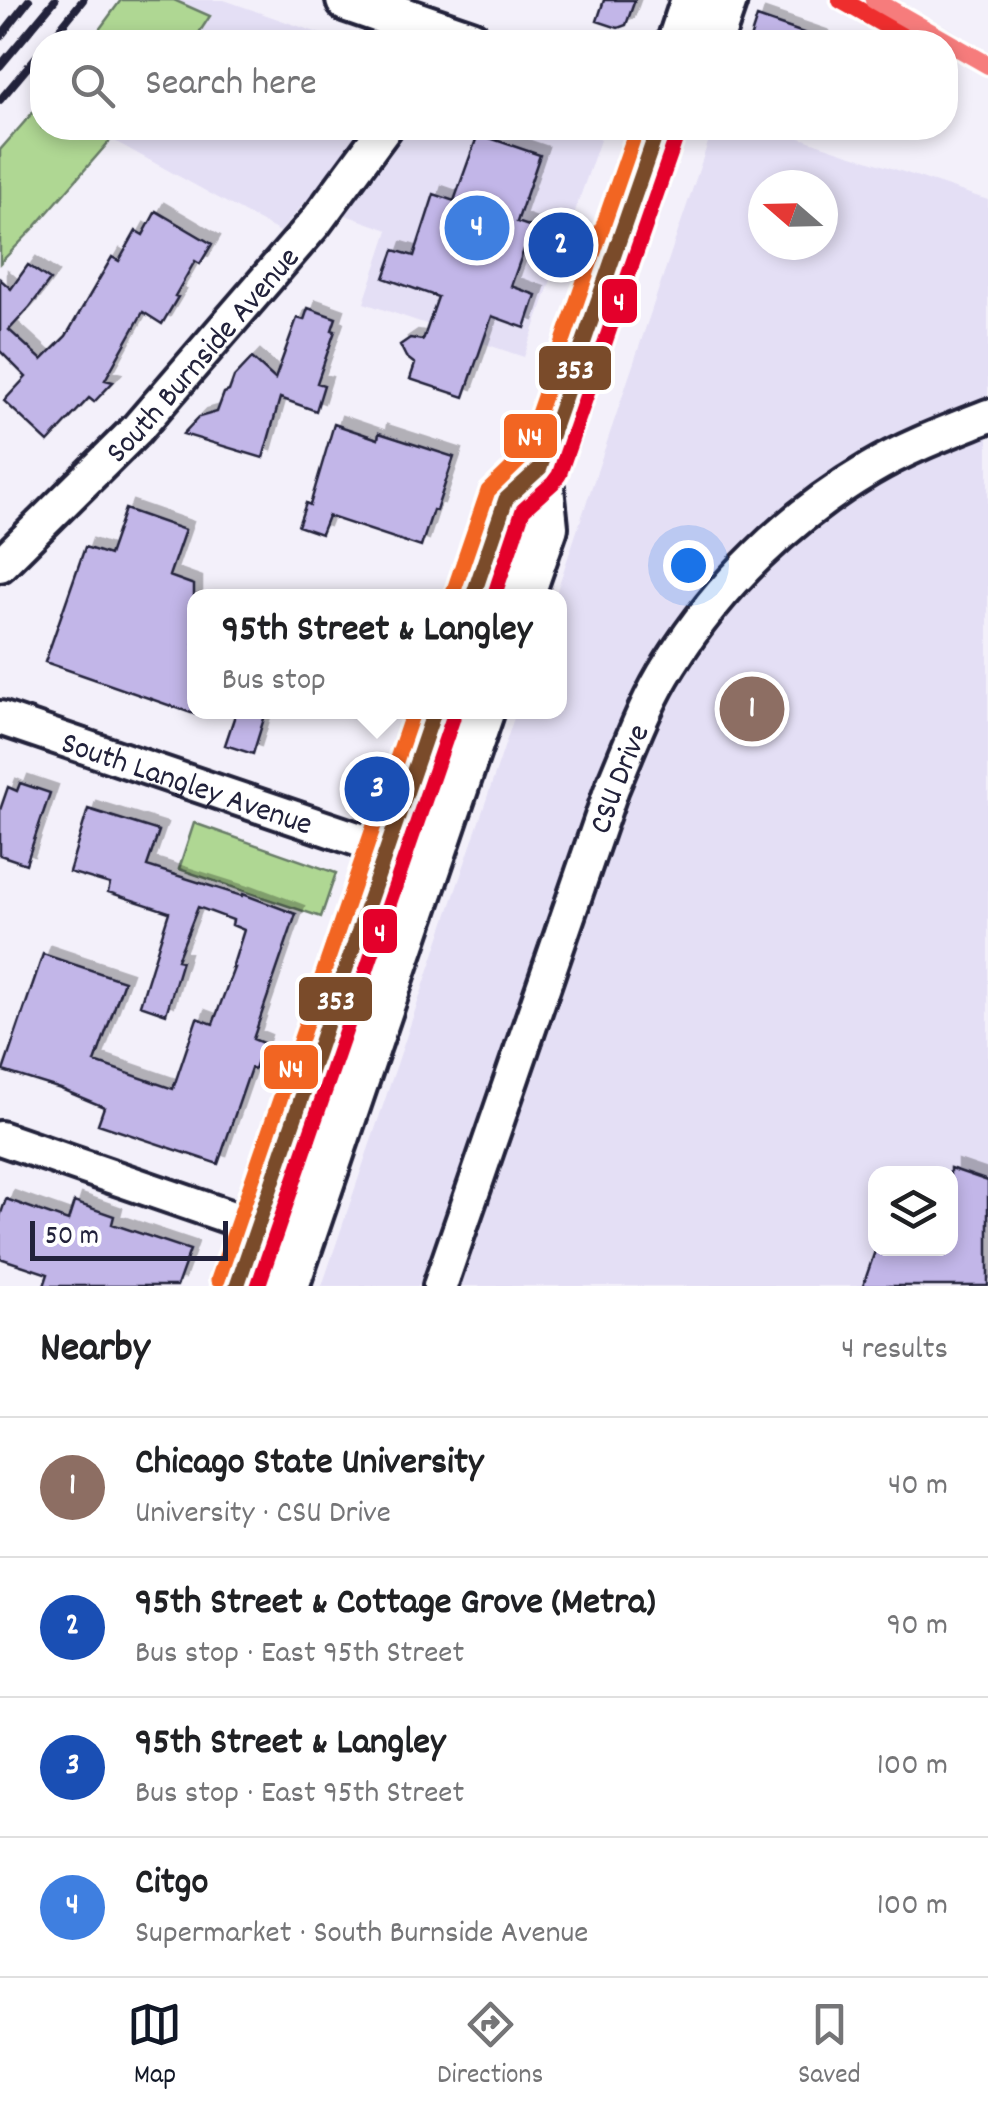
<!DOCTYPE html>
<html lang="en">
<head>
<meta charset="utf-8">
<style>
  :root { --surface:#fff; --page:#f6f6f6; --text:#202124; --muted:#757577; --line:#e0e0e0; --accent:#111827 }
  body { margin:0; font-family:Dekko,sans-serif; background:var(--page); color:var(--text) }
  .controls { position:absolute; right:30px; bottom:30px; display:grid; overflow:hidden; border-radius:20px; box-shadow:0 5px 15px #0003 }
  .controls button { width:90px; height:90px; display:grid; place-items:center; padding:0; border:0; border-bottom:2px solid var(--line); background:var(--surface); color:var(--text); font:50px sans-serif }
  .compass { position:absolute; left:748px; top:170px; width:90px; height:90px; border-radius:50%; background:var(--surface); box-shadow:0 5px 15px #0003; rotate:290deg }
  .scale { position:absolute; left:30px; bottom:25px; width:198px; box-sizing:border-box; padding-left:10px; border:5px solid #22223b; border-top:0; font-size:28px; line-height:35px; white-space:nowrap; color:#22223b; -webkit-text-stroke:8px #fff; paint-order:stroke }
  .you { position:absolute; left:688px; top:565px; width:35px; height:35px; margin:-25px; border:8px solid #fff; border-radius:50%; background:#1a73e8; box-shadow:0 0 0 15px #1a73e833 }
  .badge { display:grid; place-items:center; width:65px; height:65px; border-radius:50%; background:var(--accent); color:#fff; font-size:32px; font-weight:700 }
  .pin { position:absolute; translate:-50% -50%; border:5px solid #fff; box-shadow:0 2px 10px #0006 }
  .popup { position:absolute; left:187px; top:589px; width:380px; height:130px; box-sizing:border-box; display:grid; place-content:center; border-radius:20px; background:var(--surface); filter:drop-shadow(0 2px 8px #0005); font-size:32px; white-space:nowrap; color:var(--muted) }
  .popup b { font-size:38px; color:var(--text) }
  .popup::after { content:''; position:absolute; left:50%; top:100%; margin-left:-20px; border:20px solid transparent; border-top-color:var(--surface) }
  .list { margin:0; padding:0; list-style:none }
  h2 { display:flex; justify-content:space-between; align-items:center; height:130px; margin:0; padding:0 40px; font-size:42px }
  h2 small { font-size:32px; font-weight:400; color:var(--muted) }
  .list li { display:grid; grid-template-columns:65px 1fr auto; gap:30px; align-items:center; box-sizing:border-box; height:140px; padding:0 40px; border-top:2px solid var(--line) }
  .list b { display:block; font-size:38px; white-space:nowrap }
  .list p { margin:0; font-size:32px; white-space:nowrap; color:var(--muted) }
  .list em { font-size:32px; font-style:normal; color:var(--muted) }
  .icon { flex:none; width:55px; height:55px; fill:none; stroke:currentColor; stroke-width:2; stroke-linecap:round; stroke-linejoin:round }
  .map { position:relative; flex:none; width:988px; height:1286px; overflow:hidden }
  .search { position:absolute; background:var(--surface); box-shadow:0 5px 15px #0003; left:30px; right:30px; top:30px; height:110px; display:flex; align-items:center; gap:25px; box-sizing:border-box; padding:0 35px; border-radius:40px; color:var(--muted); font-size:38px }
  .sheet { height:690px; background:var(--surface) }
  nav { display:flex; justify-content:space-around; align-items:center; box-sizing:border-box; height:140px; border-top:2px solid var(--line); background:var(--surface); font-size:28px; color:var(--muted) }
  nav a { display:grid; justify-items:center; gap:5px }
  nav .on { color:var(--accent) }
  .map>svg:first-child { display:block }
  .built { fill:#e4dff5; fill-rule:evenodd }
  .green { fill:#afd793; stroke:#687c67; stroke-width:2.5 }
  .building { fill:#c2b6e8; stroke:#22223b; stroke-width:2.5; filter:url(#shadow) }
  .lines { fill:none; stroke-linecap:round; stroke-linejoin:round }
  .minor-casing { stroke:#22223b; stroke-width:40 }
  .major-casing { stroke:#22223b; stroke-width:50 }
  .minor { stroke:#fff; stroke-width:32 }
  .major { stroke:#fff; stroke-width:42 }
  .rail { stroke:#22223b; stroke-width:8 }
  .bus-1-casing { stroke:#fff; stroke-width:22 }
  .bus-2-casing { stroke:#fff; stroke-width:22 }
  .bus-3-casing { stroke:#fff; stroke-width:22 }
  .bus-1 { stroke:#7a4b2a; stroke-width:15 }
  .bus-2 { stroke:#e4002b; stroke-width:15 }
  .bus-3 { stroke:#f26522; stroke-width:15 }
  .rail-1-casing { stroke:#fff; stroke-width:25 }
  .rail-2-casing { stroke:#fff; stroke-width:25 }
  .rail-1 { stroke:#ee2e2d; stroke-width:18 }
  .rail-2 { stroke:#f67b7b; stroke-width:18 }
  .labels { text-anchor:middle; stroke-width:10; stroke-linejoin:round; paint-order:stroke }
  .street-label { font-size:32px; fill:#22223b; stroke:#fff }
  .line-badge { stroke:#fff; stroke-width:4 }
  .badge-label { font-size:28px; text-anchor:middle; font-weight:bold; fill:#fff }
</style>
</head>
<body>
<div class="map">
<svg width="988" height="1286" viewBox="0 0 988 1286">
  <defs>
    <filter id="shadow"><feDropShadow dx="8" dy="-8" stdDeviation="0" flood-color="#0004"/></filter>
  </defs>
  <rect width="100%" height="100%" fill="#f3f0fa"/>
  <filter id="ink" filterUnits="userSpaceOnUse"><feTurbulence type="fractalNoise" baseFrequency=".01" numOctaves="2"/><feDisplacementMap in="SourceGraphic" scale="20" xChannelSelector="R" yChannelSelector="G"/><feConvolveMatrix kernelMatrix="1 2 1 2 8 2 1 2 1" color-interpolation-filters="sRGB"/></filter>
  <g filter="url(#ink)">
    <path class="built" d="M174,0H224L344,42H193L205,26Z
      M121,128H583L590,130L600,140L524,357L364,303L388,230L306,201L280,232L111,139Z
      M713,128H770L988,200V1286H322L516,712H560V596H555ZM763,185H823V245H763ZM876,1174H950V1248H876Z"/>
    <path class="green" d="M121,0H174L210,16L193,42H90Z
      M42,102V128H121L35,227L0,263V150Z
      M194,823L336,873L321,917L179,869Z"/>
    <path class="building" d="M604,0H635L626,25L618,28L597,21Z
      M757,17L821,39V42H749Z
      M478,134L540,155L517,222L532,227L511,286L536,295L525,328L492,316L464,397L410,379L415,364L406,357L400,345L410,338L423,340L438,297L384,278L394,250L414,256L434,194L454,201Z
      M156,211L212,244L200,264L195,261L175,296L178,297L162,324L143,312L105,380L113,382L94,402L89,398L48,442L4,401L26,377L0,351V279L11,289L28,265L50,280L30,307L9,330L42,360L66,336L112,257L119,261L136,231L143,235Z
      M308,308L336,318L332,330L335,331L317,383L324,385L316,411L280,398L263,458L183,434L199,417L217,412L224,393L229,391L234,377L252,358L275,379L297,318L304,320Z
      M334,424L378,439L379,433L454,457L436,511L433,510L421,547L328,516L321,534L298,526L306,503L310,505Z
      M125,509L185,530L169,576L194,585V714L45,662L85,547L109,555Z
      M236,712H266L253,754L225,745Z
      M20,783L50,793L26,864L0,855V810L8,787L17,791Z
      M88,809L159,831L147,866L242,896L243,894L296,914L253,1039L263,1043L254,1069L251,1068L218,1164L98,1124L104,1107L61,1089L3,1071L43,954L124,981L95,1062L173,1089L197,1018L213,1024L234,968H232L244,930L232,925L233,920L198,907L177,960L182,961L166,1014L140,1005L169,912L108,892L110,884L69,872Z
      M950,1168L988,1181V1286H863L876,1248H950Z
      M6,1199L68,1221L74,1202L114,1216L112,1224L190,1250L177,1286H44L48,1274L0,1258V1216Z"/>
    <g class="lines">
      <defs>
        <g id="minor">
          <path id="s1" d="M0,565L136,430L315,223L385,128"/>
          <path id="s2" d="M0,718L407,856"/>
          <path d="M0,1138L302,1242"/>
          <path id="s3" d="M440,1286L612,788C630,746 645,703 670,664C720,584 789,517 870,469C907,447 948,432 988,416"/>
        </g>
        <path id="major" d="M348,0L470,42
          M679,42L693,0
          M708,42L714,32L725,0
          M473,596L506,499L540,468
          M522,596L546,527L540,468L658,128
          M237,1286L434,712
          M287,1286L482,712"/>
      </defs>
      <use href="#minor" class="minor-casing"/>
      <use href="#major" class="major-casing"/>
      <use href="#minor" class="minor"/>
      <use href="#major" class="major"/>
      <path class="rail" d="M0,37L29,0
        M49,42L83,0
        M0,66L55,0
        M0,100L42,50"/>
      <defs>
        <path id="bus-1" d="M473,596L506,499L540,468L658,128
          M237,1286L434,712"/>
        <path id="bus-2" d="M494,596L523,510L553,483L559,475L677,135
          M258,1286L453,718"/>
        <path id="bus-3" d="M454,590L488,491L523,457L637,128
          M218,1280L413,712"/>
      </defs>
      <use href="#bus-1" class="bus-1-casing"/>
      <use href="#bus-2" class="bus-2-casing"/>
      <use href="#bus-3" class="bus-3-casing"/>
      <use href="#bus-1" class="bus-1"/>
      <use href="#bus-2" class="bus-2"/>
      <use href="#bus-3" class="bus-3"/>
      <defs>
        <path id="rail-1" d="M841,0L915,42"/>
        <path id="rail-2" d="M874,0L988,65"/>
      </defs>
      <use href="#rail-1" class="rail-1-casing"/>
      <use href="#rail-2" class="rail-2-casing"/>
      <use href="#rail-1" class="rail-1"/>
      <use href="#rail-2" class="rail-2"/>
    </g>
  </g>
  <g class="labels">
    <g class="street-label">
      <text dy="11" stroke="none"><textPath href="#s1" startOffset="292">South Burnside Avenue</textPath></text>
      <text dy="11" stroke="none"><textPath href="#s3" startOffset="538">CSU Drive</textPath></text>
      <text dy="11" stroke="none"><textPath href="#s2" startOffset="198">South Langley Avenue</textPath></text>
    </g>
  </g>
  <g class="line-badge">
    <rect x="600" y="277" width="39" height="48" rx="10" fill="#e4002b"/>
    <rect x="537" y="344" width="76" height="48" rx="10" fill="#7a4b2a"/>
    <rect x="502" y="412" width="57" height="48" rx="10" fill="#f26522"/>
    <rect x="361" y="907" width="38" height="48" rx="10" fill="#e4002b"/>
    <rect x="297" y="975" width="77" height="48" rx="10" fill="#7a4b2a"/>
    <rect x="262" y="1043" width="58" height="48" rx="10" fill="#f26522"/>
  </g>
  <g class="badge-label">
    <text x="619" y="310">4</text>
    <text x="575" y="378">353</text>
    <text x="530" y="445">N4</text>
    <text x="380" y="941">4</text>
    <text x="336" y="1009">353</text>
    <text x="291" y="1077">N4</text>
  </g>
</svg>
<div class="controls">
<button><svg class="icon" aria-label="layers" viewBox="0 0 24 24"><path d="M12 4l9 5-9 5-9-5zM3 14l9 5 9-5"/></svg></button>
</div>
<svg class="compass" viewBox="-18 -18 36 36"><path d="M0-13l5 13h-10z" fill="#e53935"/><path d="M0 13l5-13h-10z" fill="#757577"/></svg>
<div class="scale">50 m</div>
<div class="you"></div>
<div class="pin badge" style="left:752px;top:709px;background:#8d6e63">1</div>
<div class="pin badge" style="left:561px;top:245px;background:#1a4fb4">2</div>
<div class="pin badge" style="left:377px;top:789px;background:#1a4fb4">3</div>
<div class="popup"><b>95th Street &amp; Langley</b>Bus stop</div>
<div class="pin badge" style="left:477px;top:228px;background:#3f7fe0">4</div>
<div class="search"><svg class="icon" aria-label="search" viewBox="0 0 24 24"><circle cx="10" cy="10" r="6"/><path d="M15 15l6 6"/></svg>Search here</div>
</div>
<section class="sheet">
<h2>Nearby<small>4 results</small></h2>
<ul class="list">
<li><span class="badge" style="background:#8d6e63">1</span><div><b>Chicago State University</b><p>University · CSU Drive</p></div><em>40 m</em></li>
<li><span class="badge" style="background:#1a4fb4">2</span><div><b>95th Street &amp; Cottage Grove (Metra)</b><p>Bus stop · East 95th Street</p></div><em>90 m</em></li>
<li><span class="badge" style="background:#1a4fb4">3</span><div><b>95th Street &amp; Langley</b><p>Bus stop · East 95th Street</p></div><em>100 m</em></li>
<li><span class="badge" style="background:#3f7fe0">4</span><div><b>Citgo</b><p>Supermarket · South Burnside Avenue</p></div><em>100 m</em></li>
</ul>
</section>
<nav>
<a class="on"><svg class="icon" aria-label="map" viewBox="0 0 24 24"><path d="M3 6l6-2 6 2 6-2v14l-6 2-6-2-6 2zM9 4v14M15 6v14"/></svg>Map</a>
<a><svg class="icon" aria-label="directions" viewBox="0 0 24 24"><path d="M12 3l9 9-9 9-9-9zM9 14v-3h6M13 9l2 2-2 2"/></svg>Directions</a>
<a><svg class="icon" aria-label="saved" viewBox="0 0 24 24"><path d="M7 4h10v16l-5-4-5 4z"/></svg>Saved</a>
</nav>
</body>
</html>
